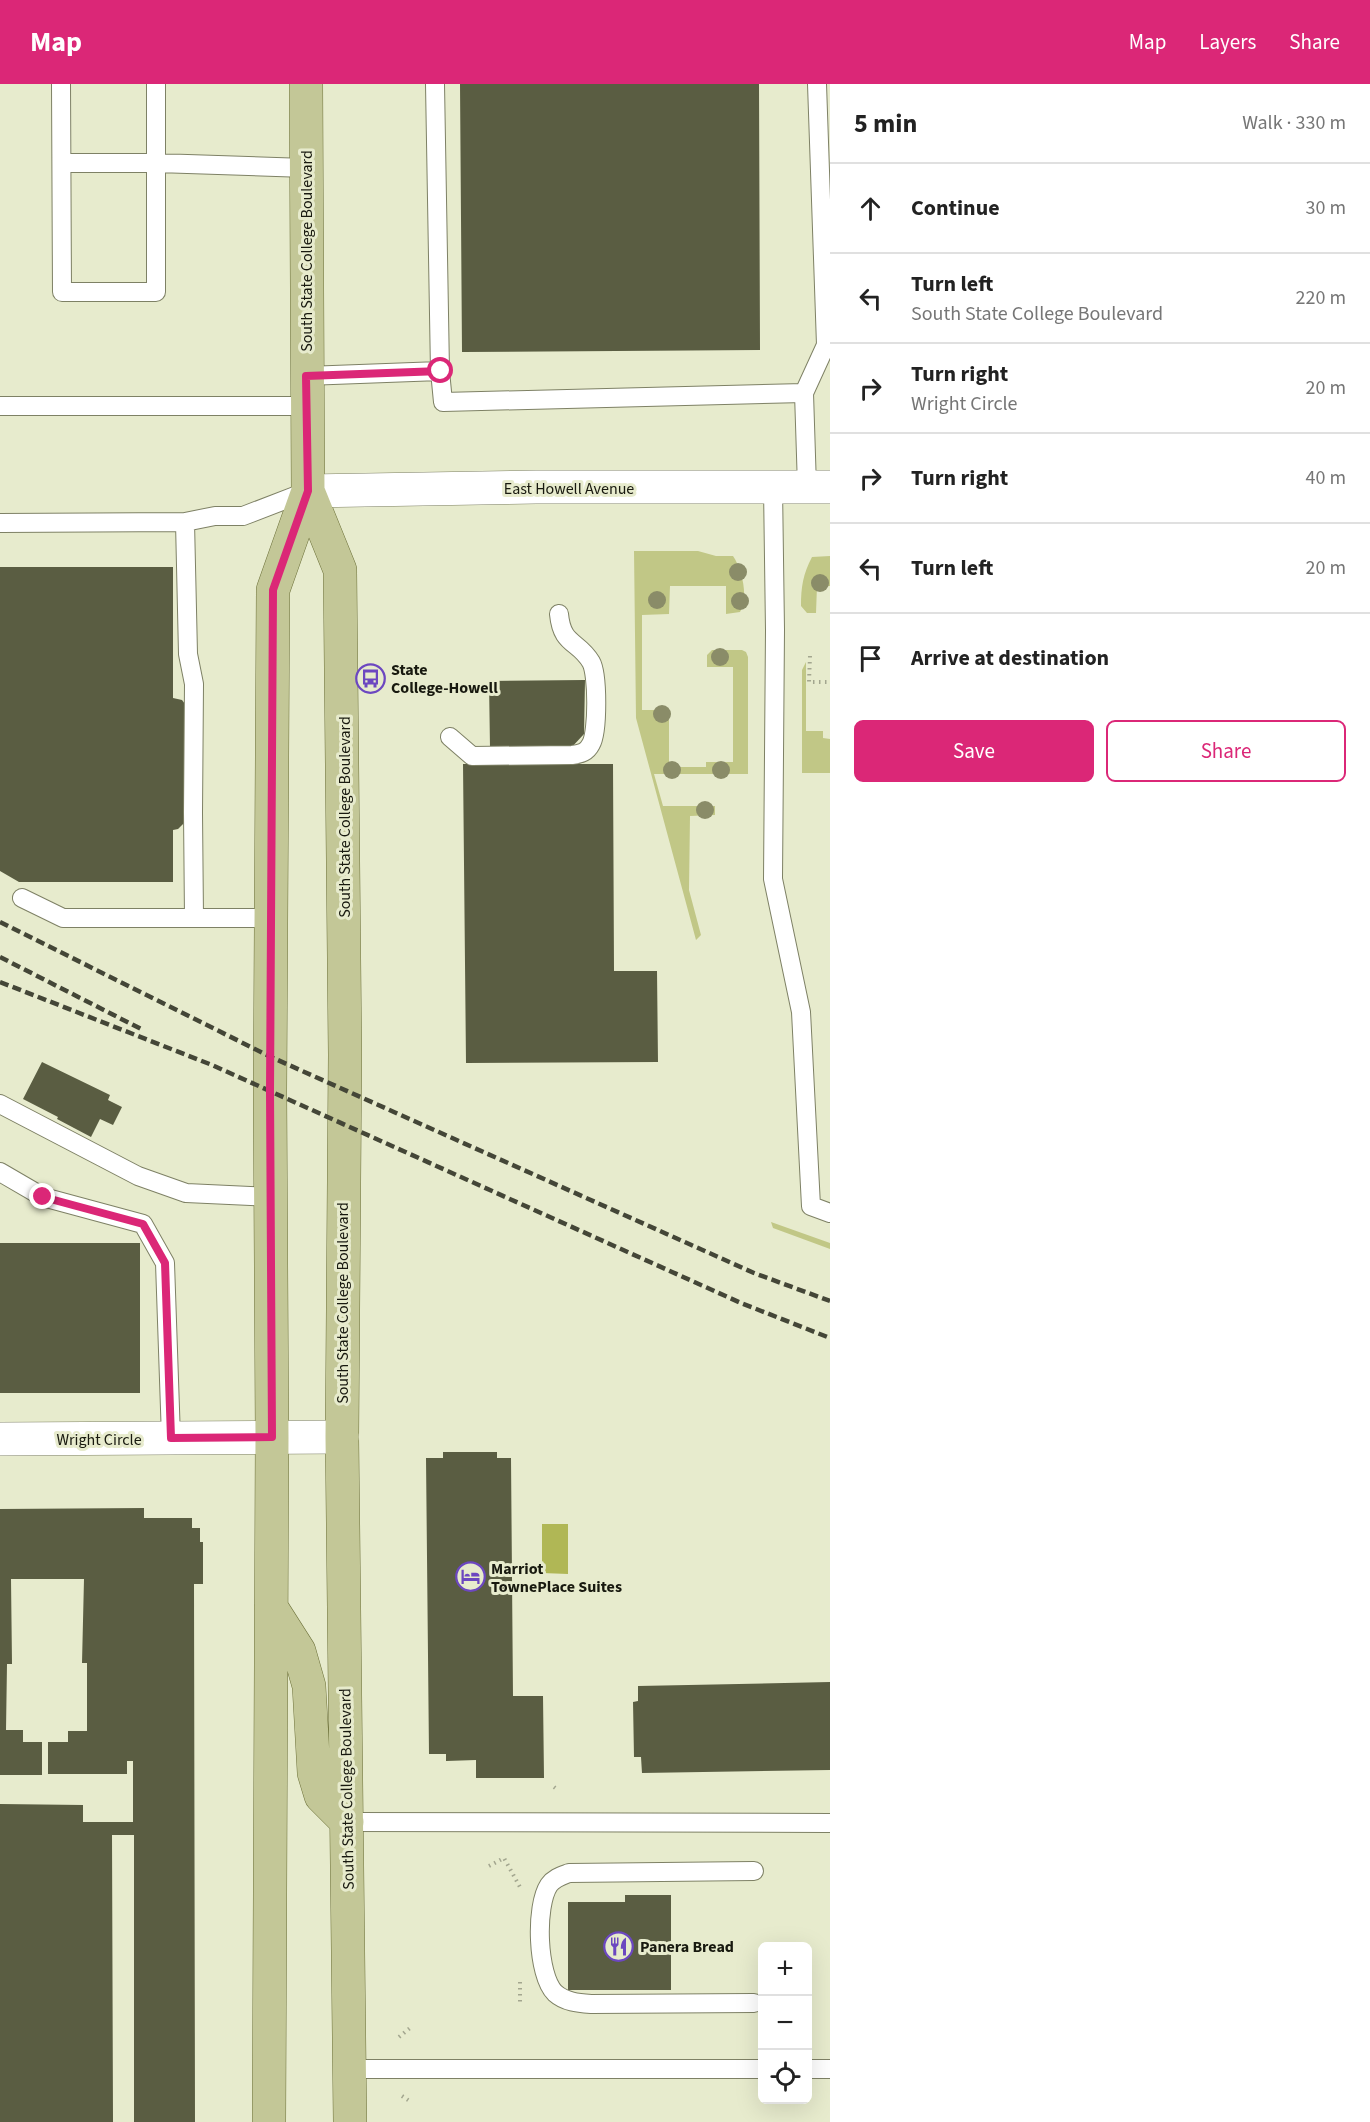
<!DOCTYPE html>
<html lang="en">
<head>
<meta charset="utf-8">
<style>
  :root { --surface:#fff; --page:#f2f2f2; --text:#222; --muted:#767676; --line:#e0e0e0; --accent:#db2777 }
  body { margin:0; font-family:"Source Sans 3",sans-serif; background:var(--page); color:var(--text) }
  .controls { position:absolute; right:18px; bottom:18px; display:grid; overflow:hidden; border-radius:9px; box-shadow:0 6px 24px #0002 }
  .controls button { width:54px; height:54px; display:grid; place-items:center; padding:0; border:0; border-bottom:2px solid var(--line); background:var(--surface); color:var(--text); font:30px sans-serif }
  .stop { position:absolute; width:18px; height:18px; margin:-14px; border:4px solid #db2777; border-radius:50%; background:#fff }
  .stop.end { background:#db2777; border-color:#fff; box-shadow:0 2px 6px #0008 }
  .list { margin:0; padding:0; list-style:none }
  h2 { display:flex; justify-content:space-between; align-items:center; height:78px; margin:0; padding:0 24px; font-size:26px }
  h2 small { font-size:20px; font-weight:400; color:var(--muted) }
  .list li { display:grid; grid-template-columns:39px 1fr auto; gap:18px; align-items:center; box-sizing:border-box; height:90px; padding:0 24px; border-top:2px solid var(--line) }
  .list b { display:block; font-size:22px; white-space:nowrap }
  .list p { margin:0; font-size:20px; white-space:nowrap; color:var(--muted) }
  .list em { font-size:20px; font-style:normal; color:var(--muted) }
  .actions { display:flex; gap:12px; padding:18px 24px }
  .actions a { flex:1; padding:14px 0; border:2px solid var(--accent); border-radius:9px; text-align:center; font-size:21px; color:var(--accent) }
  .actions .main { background:var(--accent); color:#fff }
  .icon { flex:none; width:33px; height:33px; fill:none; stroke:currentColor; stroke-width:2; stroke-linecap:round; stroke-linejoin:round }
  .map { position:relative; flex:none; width:830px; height:2038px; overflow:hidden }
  header { display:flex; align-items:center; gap:36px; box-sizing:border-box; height:84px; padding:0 30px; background:var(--accent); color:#fff }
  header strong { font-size:28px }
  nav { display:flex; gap:33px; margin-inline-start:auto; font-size:21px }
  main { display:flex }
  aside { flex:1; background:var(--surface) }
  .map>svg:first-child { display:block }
  .green { fill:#c1c786 }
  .water { fill:#b0b755 }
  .building { fill:#5a5d42 }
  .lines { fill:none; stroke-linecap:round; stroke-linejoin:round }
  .lane-casing { stroke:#7e8165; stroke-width:20 }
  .street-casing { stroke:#7e8165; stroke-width:34 }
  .secondary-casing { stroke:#7e8165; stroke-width:34 }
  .primary-casing { stroke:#6d713a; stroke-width:34 }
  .path { stroke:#a3a68f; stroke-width:4; stroke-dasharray:1.5 4.5; stroke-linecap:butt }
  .lane { stroke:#fff; stroke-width:18 }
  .street { stroke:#fff; stroke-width:33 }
  .secondary { stroke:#fff; stroke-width:33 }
  .primary { stroke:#c3c797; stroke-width:33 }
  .rail { stroke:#444637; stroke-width:4.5; stroke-dasharray:9 4.5; stroke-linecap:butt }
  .tree { fill:#8a8c68 }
  .route { stroke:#db2777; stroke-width:8 }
  .labels { text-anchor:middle; stroke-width:6; stroke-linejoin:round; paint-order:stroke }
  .street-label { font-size:16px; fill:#18190f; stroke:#e7ebcd }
  .poi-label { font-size:16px; font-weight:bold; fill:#18190f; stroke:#e7ebcd; text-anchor:start }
</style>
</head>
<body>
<header>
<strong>Map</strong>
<nav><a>Map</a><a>Layers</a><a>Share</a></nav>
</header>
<main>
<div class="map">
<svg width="830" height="2038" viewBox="0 0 830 2038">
  <rect width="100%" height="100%" fill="#e7ebcd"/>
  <path class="green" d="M634,467H698L716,472H733C742,485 749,514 740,528L726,530V502H670L669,530L642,531V626H669V683H706V678H733V583H707V571L712,566H742L746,568L748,573V690H654L663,722H715V731L690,732L689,806L701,851L696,856L636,634Z
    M830,472V502H817L816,529H807L801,522C801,503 803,490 812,473Z
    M806,578V647H823V654L830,655V689H802V586Z
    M771,1138L830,1159V1165L773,1144Z"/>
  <path class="water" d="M542,1440H568V1490L542,1489Z"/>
  <path class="building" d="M460,0H759L760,266L462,268Z
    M0,483H173V614L182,616L185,620V738L178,745L173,746V798H19L0,787Z
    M585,596L584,650L571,664H490L489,597Z
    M463,680H613L614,887H657L658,978L466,979Z
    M42,978L110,1011L108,1016L122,1023L113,1041L100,1035L91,1053L57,1035L58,1033L23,1015Z
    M0,1159H140V1309H0Z
    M443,1368H497V1374H511L513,1612H543L544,1694H476V1676L446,1677V1670H429L426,1374H443Z
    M144,1424V1434H192V1444H200V1458H203V1500H194L195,2038H134V1751H112L113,2038H0V1720L83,1721V1738H133V1677H127V1690H48V1658H68V1647H87V1579H82L84,1495H11L12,1580H7L6,1646H23V1658H42V1691H0V1425Z
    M830,1598V1686L642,1689L641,1673H634L633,1618L638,1617V1602Z
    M625,1811H671V1906H568V1818H625Z"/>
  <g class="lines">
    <defs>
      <path id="lane" d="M61,0L62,208H156V0
        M62,79H157L306,84
        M440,287L443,318L804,309L807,403
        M306,292L440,287L435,0
        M804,309L826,261L817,0
        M0,322H306
        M773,403L775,546L773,795L801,928L811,1122L830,1129
        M185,438L188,570L194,600L193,729L194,834
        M0,439L185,438L215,432H243L308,407
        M450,653L472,672L572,671C581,670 587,668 591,660C598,648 598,590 591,578C578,556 562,562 559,530
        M22,814L63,834H271
        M0,1020L138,1092L186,1109L271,1113
        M0,1088L43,1113L143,1140L165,1179L171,1354
        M347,1738L830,1739
        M754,1919L591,1920C578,1919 565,1918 555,1909C537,1891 535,1822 549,1801C554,1794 561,1792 569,1789L754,1787
        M350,1985H762
        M808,1985H830"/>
      <path id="street" d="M0,1355L342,1353"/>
      <path id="secondary" d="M308,407L536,403H830"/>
      <path id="primary" d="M308,407L340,486L345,971L342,1353L350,2038
        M271,1523L299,1567L309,1602L314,1689L321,1712L347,1738
        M269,2038L272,1353L270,1007L273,506L308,407L306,0"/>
    </defs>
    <use href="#lane" class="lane-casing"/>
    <use href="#street" class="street-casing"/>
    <use href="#secondary" class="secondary-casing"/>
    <use href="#primary" class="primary-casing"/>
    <path class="path" d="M810,572L809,598H830
      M554,1703L558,1706
      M489,1782L504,1774L520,1803
      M520,1898V1922
      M399,1953L410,1944
      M402,2012L411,2018"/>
    <use href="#lane" class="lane"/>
    <use href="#street" class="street"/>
    <use href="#secondary" class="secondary"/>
    <use href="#primary" class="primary"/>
    <path class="rail" d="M0,838L271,973L754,1189L830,1217
      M0,873L143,946
      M0,898L212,981L741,1219L830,1254"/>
  </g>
  <g class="tree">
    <circle cx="738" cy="488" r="9"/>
    <circle cx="820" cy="499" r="9"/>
    <circle cx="657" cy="516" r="9"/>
    <circle cx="740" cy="517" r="9"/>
    <circle cx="720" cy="573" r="9"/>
    <circle cx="662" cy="630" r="9"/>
    <circle cx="672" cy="686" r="9"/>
    <circle cx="721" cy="686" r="9"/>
    <circle cx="705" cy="726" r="9"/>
  </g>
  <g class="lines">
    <path class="route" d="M43,1113L143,1140L165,1179L171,1354L272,1353L270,1007L273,506L308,407L306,292L441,287"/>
  </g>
  <defs>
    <symbol id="bus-ring" viewBox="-11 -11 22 22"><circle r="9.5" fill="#e7ebcd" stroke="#6c47c0" stroke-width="1.5"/><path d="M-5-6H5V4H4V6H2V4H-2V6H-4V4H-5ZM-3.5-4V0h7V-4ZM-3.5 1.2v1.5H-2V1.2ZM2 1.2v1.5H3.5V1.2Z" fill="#6c47c0"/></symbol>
    <symbol id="hotel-ring" viewBox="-11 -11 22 22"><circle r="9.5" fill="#e7ebcd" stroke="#6c47c0" stroke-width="1.5"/><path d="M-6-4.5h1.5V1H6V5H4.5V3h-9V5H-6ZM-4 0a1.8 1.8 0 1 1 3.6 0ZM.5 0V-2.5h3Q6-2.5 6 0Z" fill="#6c47c0"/></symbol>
    <symbol id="restaurant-ring" viewBox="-11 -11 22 22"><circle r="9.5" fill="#e7ebcd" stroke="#6c47c0" stroke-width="1.5"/><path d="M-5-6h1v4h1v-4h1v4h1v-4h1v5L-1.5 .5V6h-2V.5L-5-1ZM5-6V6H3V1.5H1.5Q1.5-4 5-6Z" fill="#6c47c0"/></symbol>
  </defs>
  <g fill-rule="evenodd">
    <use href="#bus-ring" x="354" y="578" width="33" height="33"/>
    <use href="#hotel-ring" x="454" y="1476" width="33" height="33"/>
    <use href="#restaurant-ring" x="602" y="1846" width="33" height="33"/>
  </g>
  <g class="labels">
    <g class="street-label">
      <text transform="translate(306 167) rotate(-90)" y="6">South State College Boulevard</text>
      <text x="569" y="410">East Howell Avenue</text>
      <text transform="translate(344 733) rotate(-90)" y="6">South State College Boulevard</text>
      <text transform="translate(342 1219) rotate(-90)" y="6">South State College Boulevard</text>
      <text x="99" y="1361">Wright Circle</text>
      <text transform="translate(346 1705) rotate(-91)" y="6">South State College Boulevard</text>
    </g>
    <g class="poi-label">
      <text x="391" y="591">State<tspan x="391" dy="18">College-Howell</tspan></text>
      <text x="491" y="1490">Marriot<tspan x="491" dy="18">TownePlace Suites</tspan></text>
      <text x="640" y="1868">Panera Bread</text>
    </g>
  </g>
</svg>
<div class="controls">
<button>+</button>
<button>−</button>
<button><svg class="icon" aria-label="locate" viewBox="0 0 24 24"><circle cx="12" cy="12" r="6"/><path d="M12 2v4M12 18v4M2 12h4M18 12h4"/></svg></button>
</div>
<div class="stop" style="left:441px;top:287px"></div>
<div class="stop end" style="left:43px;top:1113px"></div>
</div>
<aside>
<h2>5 min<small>Walk · 330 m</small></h2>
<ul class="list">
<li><svg class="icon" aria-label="ahead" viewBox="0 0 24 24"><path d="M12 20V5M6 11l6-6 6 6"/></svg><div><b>Continue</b></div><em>30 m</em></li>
<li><svg class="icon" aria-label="left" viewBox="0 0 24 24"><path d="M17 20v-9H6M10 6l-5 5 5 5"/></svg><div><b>Turn left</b><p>South State College Boulevard</p></div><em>220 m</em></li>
<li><svg class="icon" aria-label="right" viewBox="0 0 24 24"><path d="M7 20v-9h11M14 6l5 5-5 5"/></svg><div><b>Turn right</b><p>Wright Circle</p></div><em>20 m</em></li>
<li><svg class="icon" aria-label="right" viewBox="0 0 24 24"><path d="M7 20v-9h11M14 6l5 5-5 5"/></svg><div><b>Turn right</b></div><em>40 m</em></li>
<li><svg class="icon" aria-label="left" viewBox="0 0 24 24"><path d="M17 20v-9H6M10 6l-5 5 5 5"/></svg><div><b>Turn left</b></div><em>20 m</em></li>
<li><svg class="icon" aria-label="arrive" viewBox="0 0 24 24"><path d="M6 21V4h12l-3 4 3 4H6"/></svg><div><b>Arrive at destination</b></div></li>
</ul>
<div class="actions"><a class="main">Save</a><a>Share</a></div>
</aside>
</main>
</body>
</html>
